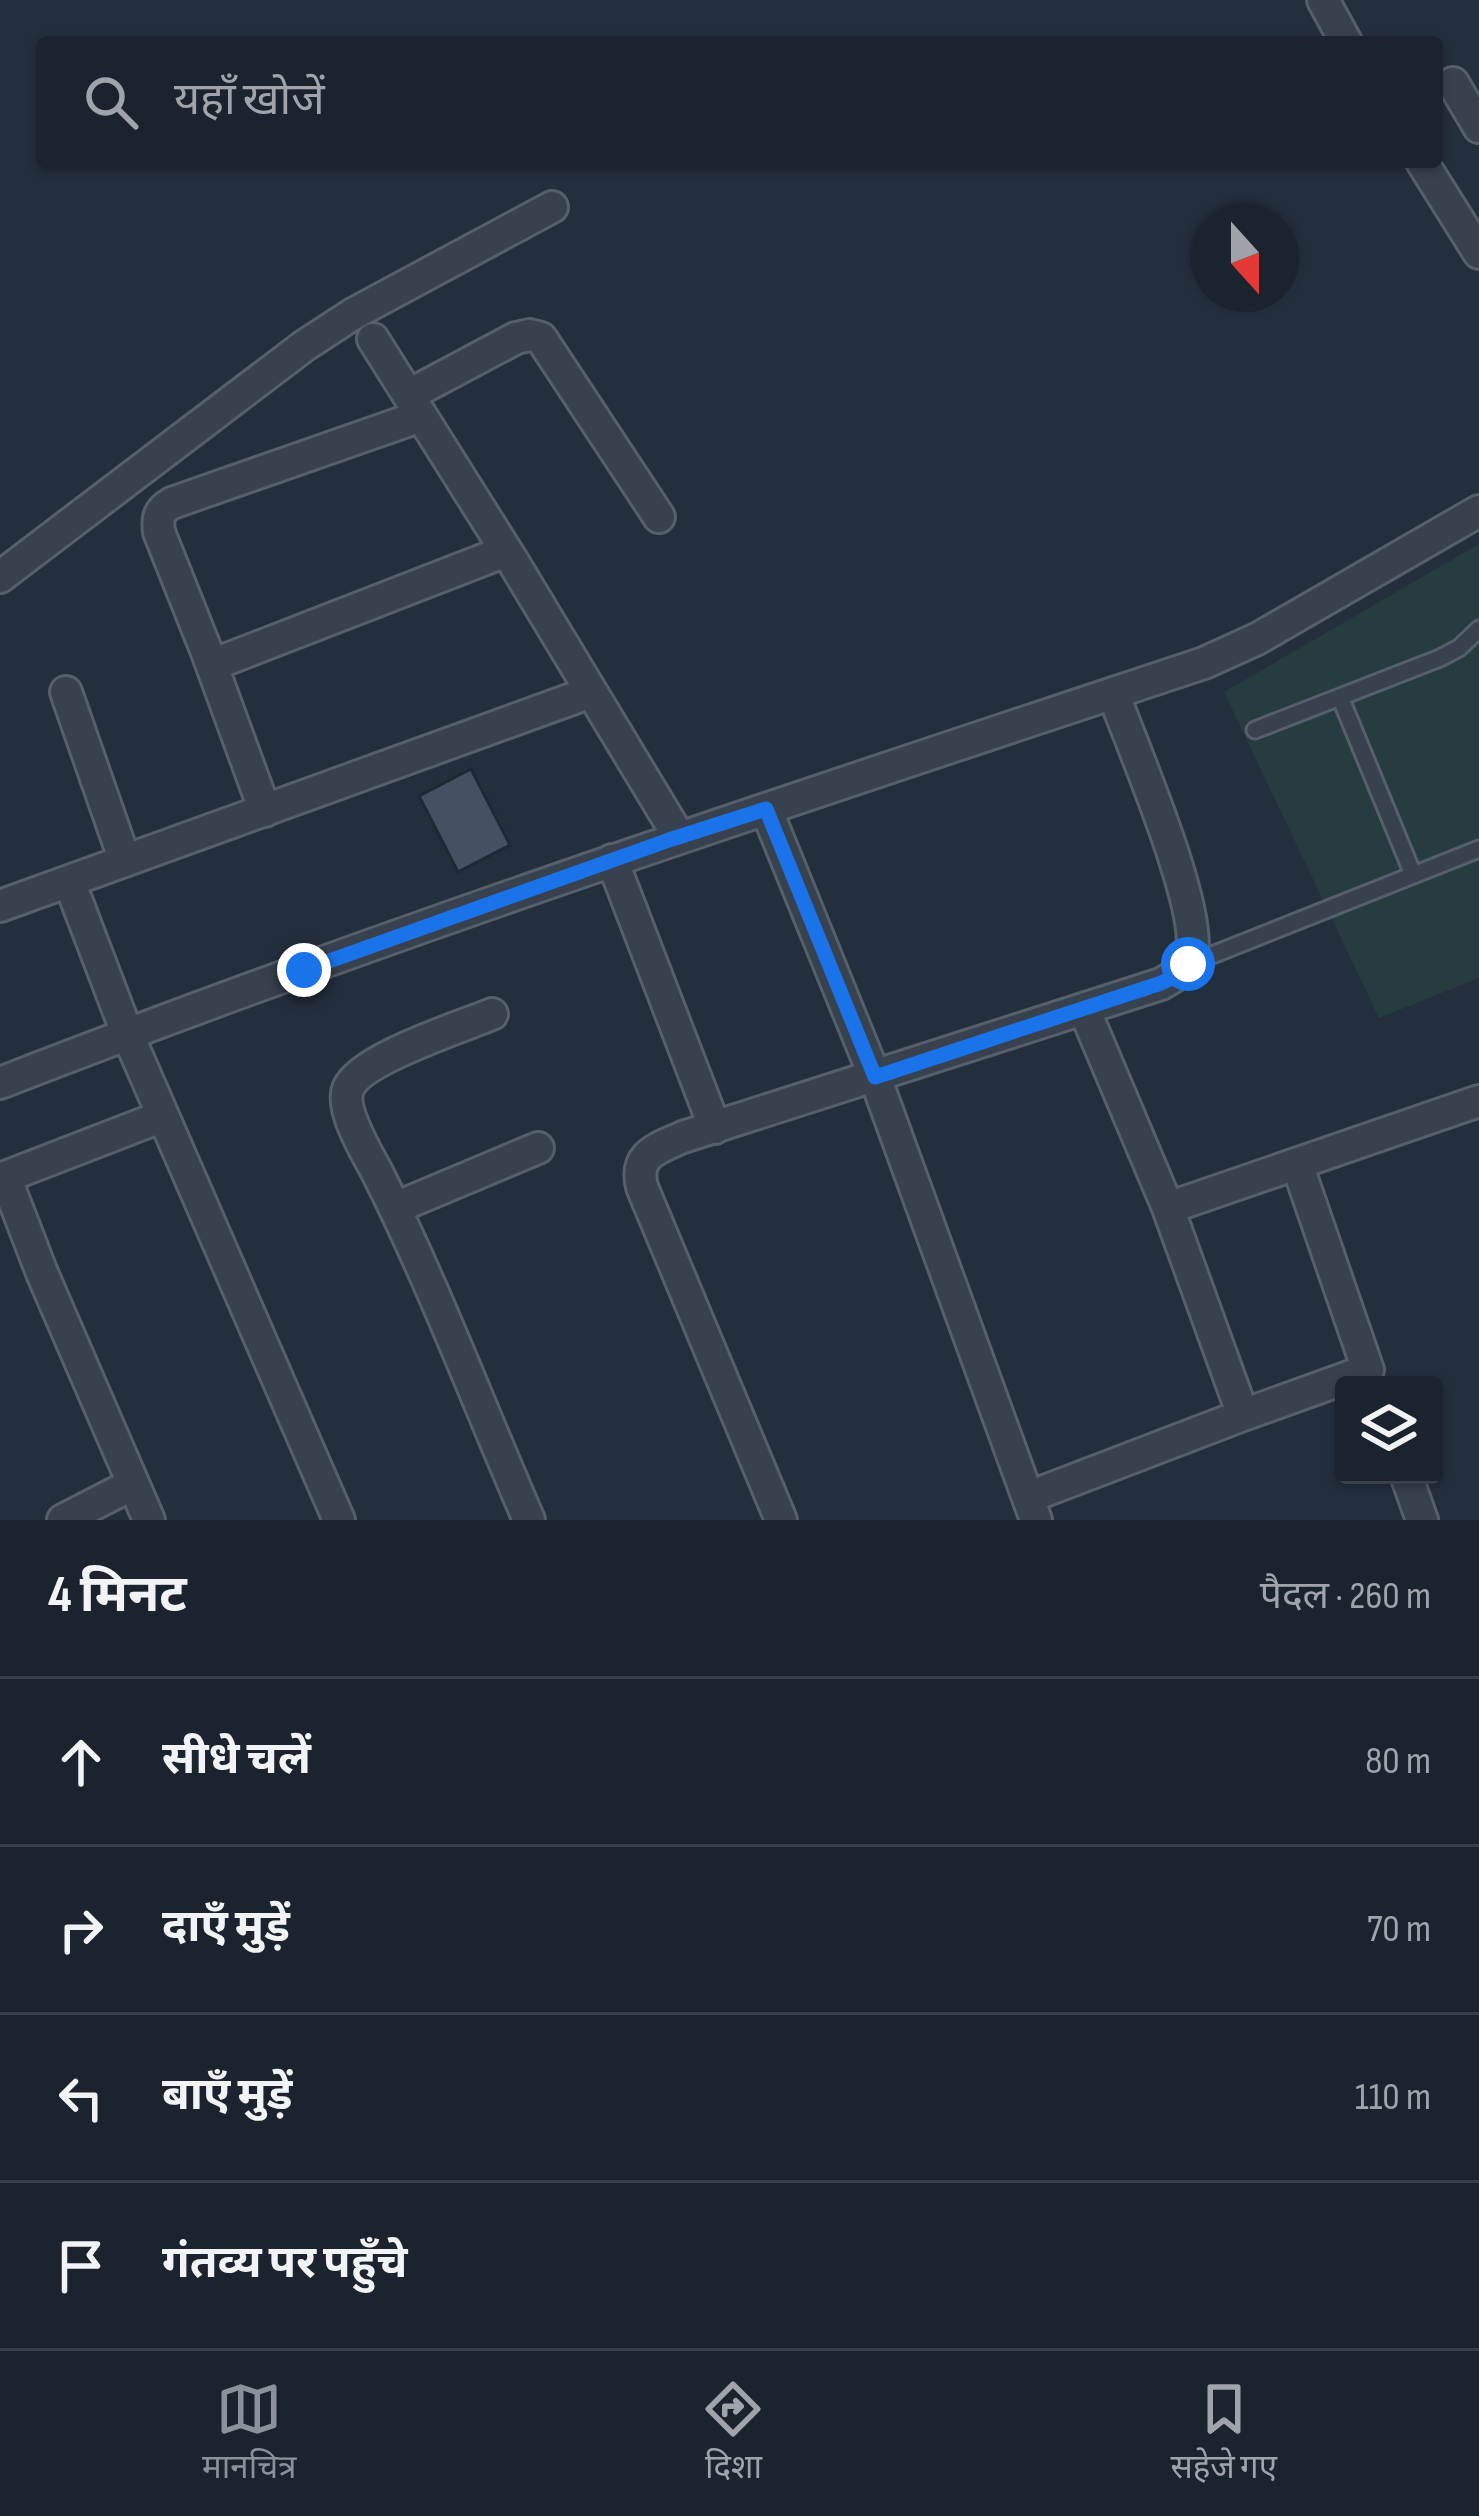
<!DOCTYPE html>
<html lang="hi">
<head>
<meta charset="utf-8">
<style>
  :root { --surface:#1b232e; --page:#242b36; --text:#f1f3f6; --muted:#a0a4aa; --line:#39404a; --accent:#8c9099 }
  body { margin:0; font-family:"Sofia Sans Condensed","Noto Sans Devanagari",sans-serif; background:var(--page); color:var(--text) }
  .controls { position:absolute; right:36px; bottom:36px; display:grid; overflow:hidden; border-radius:12px; box-shadow:0 3px 9px #0004 }
  .controls button { width:108px; height:108px; display:grid; place-items:center; padding:0; border:0; border-bottom:3px solid var(--line); background:var(--surface); color:var(--text); font:60px sans-serif }
  .compass { position:absolute; left:1191px; top:204px; width:108px; height:108px; border-radius:50%; background:var(--surface); box-shadow:0 3px 9px #0004; rotate:159deg }
  .stop { position:absolute; width:36px; height:36px; margin:-27px; border:9px solid #1a73e8; border-radius:50%; background:#fff }
  .stop.end { background:#1a73e8; border-color:#fff; box-shadow:0 3px 12px #0008 }
  .list { margin:0; padding:0; list-style:none }
  h2 { display:flex; justify-content:space-between; align-items:center; height:156px; margin:0; padding:0 48px; font-size:51px }
  h2 small { font-size:39px; font-weight:400; color:var(--muted) }
  .list li { display:grid; grid-template-columns:78px 1fr auto; gap:36px; align-items:center; box-sizing:border-box; height:168px; padding:0 48px; border-top:3px solid var(--line) }
  .list b { display:block; font-size:45px; white-space:nowrap }
  .list em { font-size:39px; font-style:normal; color:var(--muted) }
  .icon { flex:none; width:66px; height:66px; fill:none; stroke:currentColor; stroke-width:2; stroke-linecap:round; stroke-linejoin:round }
  .map { position:relative; flex:none; width:1479px; height:1520px; overflow:hidden }
  .search { position:absolute; background:var(--surface); box-shadow:0 3px 9px #0004; left:36px; right:36px; top:36px; height:132px; display:flex; align-items:center; gap:30px; box-sizing:border-box; padding:0 42px; border-radius:12px; color:var(--muted); font-size:45px }
  .sheet { height:828px; background:var(--surface) }
  nav { display:flex; justify-content:space-around; align-items:center; box-sizing:border-box; height:168px; border-top:3px solid var(--line); background:var(--surface); font-size:33px; color:var(--muted) }
  nav a { display:grid; justify-items:center; gap:6px }
  nav .on { color:var(--accent) }
  .map>svg:first-child { display:block }
  .green { fill:#263c3f }
  .building { fill:#455162; stroke:#1f2835; stroke-width:3 }
  .lines { fill:none; stroke-linecap:round; stroke-linejoin:round }
  .service-casing { stroke:#565f6c; stroke-width:21 }
  .minor-casing { stroke:#565f6c; stroke-width:36 }
  .service { stroke:#38414e; stroke-width:15 }
  .minor { stroke:#38414e; stroke-width:30 }
  .route { stroke:#1a73e8; stroke-width:15 }
</style>
</head>
<body>
<div class="map">
<svg width="1479" height="1520" viewBox="0 0 1479 1520">
  <rect width="100%" height="100%" fill="#242f3e"/>
  <path class="green" d="M1479,544V978L1379,1018L1224,692Z"/>
  <path class="building" d="M471,769L510,845L458,872L419,796Z"/>
  <g class="lines">
    <defs>
      <path id="service" d="M1340,697L1413,874
        M1255,730L1440,658L1459,648L1479,629
        M1192,963L1479,849"/>
      <path id="minor" d="M1323,0L1346,42
        M1453,83L1479,127
        M1422,162L1479,253
        M373,339L512,560L679,837
        M409,395L516,338L530,335L541,338L659,517
        M0,577L304,346L353,314L552,207
        M212,665L506,551
        M66,692L125,861
        M766,809L875,1077L1036,1520
        M265,811L208,655L159,532C157,518 159,510 172,503L421,416
        M612,860L715,1128
        M69,881L127,1033L339,1520
        M0,906L591,692
        M1084,1009L1168,1208L1243,1415
        M492,1014C461,1027 359,1059 348,1089C340,1110 368,1155 378,1174C434,1286 479,1405 529,1520
        M0,1083C396,929 800,797 1204,663L1257,639L1479,511
        M5,1177L42,1273L149,1520
        M0,1179L163,1116
        M395,1208L538,1148
        M1168,1208L1479,1101
        M1406,1475L1422,1520
        M1029,1497L1243,1415L1368,1370L1297,1164
        M63,1520L133,1484
        M781,1520L642,1187C634,1154 657,1149 683,1137L1161,984C1175,976 1189,969 1192,952C1201,905 1132,745 1113,693"/>
    </defs>
    <use href="#service" class="service-casing"/>
    <use href="#minor" class="minor-casing"/>
    <use href="#service" class="service"/>
    <use href="#minor" class="minor"/>
  </g>
  <g class="lines">
    <path class="route" d="M304,970L669,840L766,809L875,1077L1161,983L1176,976L1188,964"/>
  </g>
</svg>
<div class="controls">
<button><svg class="icon" aria-label="layers" viewBox="0 0 24 24"><path d="M12 4l9 5-9 5-9-5zM3 14l9 5 9-5"/></svg></button>
</div>
<svg class="compass" viewBox="-18 -18 36 36"><path d="M0-13l5 13h-10z" fill="#e53935"/><path d="M0 13l5-13h-10z" fill="#a0a4aa"/></svg>
<div class="stop" style="left:1188px;top:964px"></div>
<div class="stop end" style="left:304px;top:970px"></div>
<div class="search"><svg class="icon" aria-label="search" viewBox="0 0 24 24"><circle cx="10" cy="10" r="6"/><path d="M15 15l6 6"/></svg>यहाँ खोजें</div>
</div>
<section class="sheet">
<h2>4 मिनट<small>पैदल · 260 m</small></h2>
<ul class="list">
<li><svg class="icon" aria-label="ahead" viewBox="0 0 24 24"><path d="M12 20V5M6 11l6-6 6 6"/></svg><div><b>सीधे चलें</b></div><em>80 m</em></li>
<li><svg class="icon" aria-label="right" viewBox="0 0 24 24"><path d="M7 20v-9h11M14 6l5 5-5 5"/></svg><div><b>दाएँ मुड़ें</b></div><em>70 m</em></li>
<li><svg class="icon" aria-label="left" viewBox="0 0 24 24"><path d="M17 20v-9H6M10 6l-5 5 5 5"/></svg><div><b>बाएँ मुड़ें</b></div><em>110 m</em></li>
<li><svg class="icon" aria-label="arrive" viewBox="0 0 24 24"><path d="M6 21V4h12l-3 4 3 4H6"/></svg><div><b>गंतव्य पर पहुँचे</b></div></li>
</ul>
</section>
<nav>
<a class="on"><svg class="icon" aria-label="map" viewBox="0 0 24 24"><path d="M3 6l6-2 6 2 6-2v14l-6 2-6-2-6 2zM9 4v14M15 6v14"/></svg>मानचित्र</a>
<a><svg class="icon" aria-label="directions" viewBox="0 0 24 24"><path d="M12 3l9 9-9 9-9-9zM9 14v-3h6M13 9l2 2-2 2"/></svg>दिशा</a>
<a><svg class="icon" aria-label="saved" viewBox="0 0 24 24"><path d="M7 4h10v16l-5-4-5 4z"/></svg>सहेजे गए</a>
</nav>
</body>
</html>
